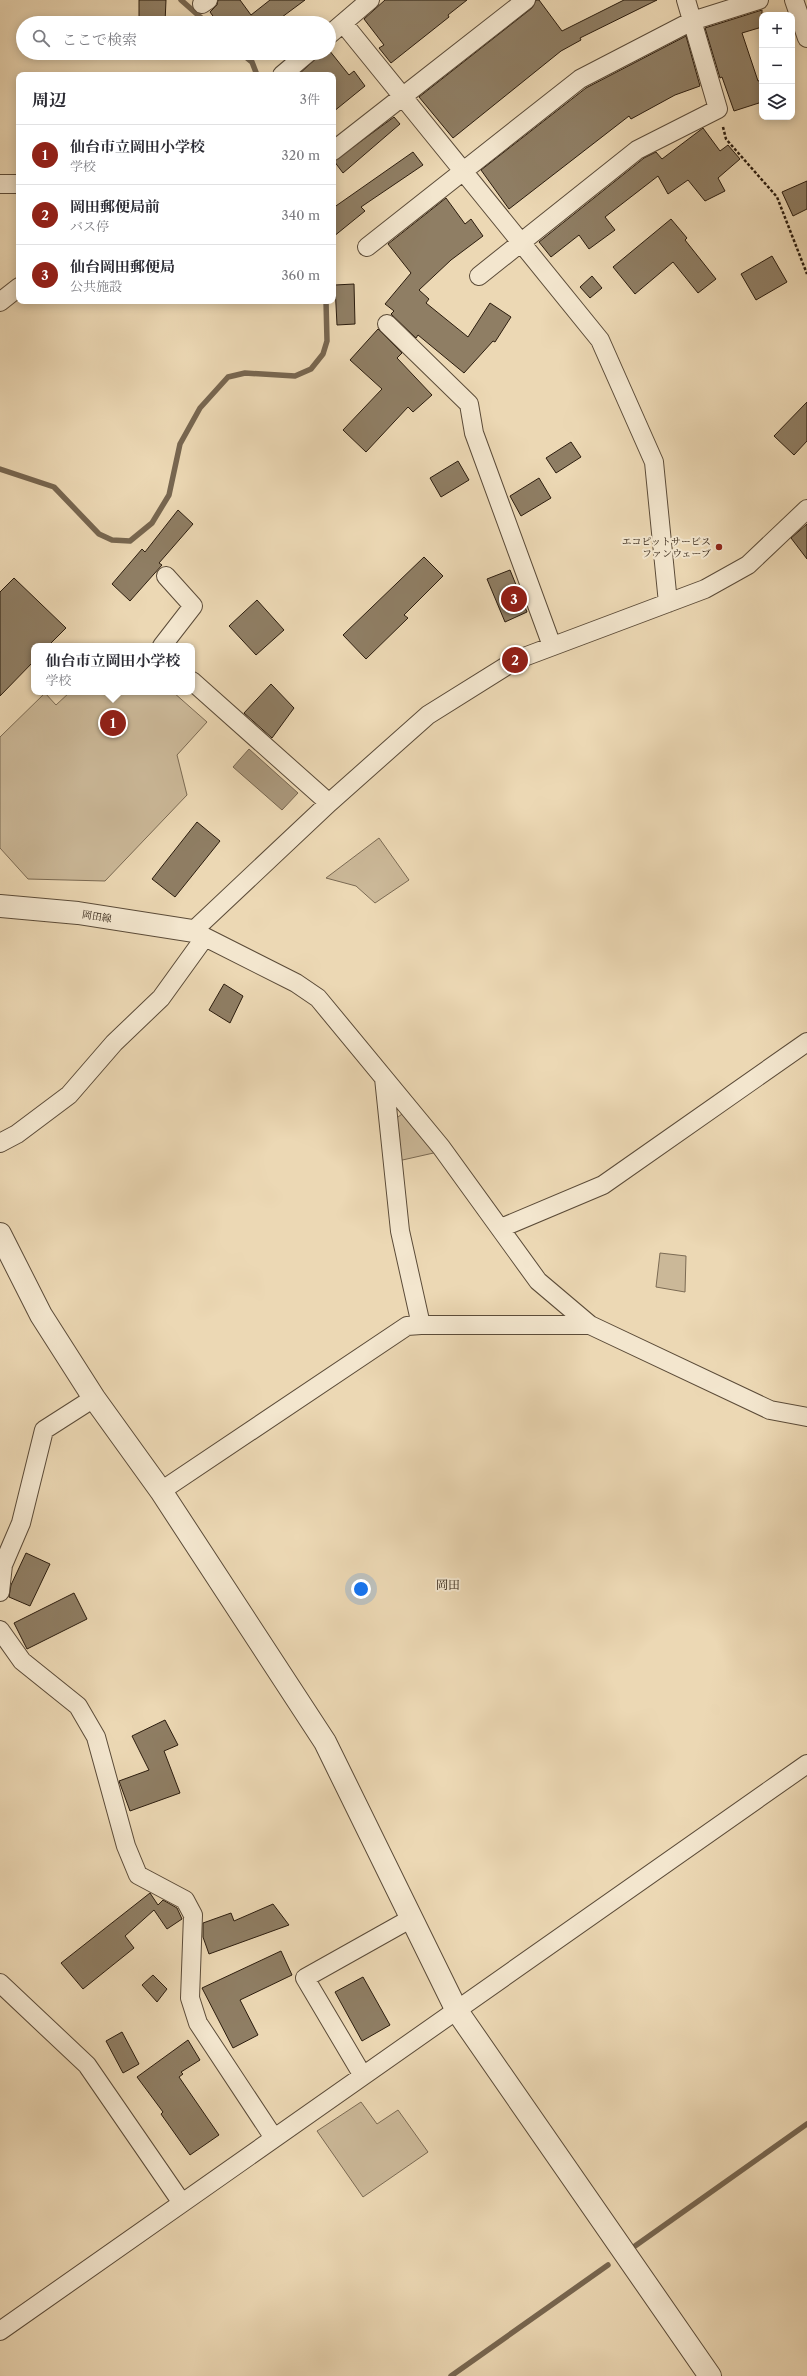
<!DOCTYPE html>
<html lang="ja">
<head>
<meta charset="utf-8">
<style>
  :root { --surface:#fff; --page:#f2f2f3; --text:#2b2b33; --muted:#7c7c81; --line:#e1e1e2; --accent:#8f2418 }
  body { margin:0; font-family:"Libre Caslon Text","Noto Serif JP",serif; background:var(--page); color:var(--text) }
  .controls { position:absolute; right:12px; top:12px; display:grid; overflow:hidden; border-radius:8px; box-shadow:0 2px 10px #0003 }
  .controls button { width:36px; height:36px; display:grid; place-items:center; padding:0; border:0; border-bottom:1px solid var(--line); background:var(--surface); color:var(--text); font:20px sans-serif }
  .you { position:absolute; left:361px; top:1589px; width:14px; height:14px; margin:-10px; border:3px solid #fff; border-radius:50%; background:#1a73e8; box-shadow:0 0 0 6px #1a73e833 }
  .badge { display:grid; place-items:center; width:26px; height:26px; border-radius:50%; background:var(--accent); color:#fff; font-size:13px; font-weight:700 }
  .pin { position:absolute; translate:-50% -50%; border:2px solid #fff; box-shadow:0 1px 4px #0006 }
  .popup { position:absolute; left:31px; top:643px; width:164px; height:52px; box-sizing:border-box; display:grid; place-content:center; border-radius:8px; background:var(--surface); filter:drop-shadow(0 1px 3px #0005); font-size:13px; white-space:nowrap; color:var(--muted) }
  .popup b { font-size:15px; color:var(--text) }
  .popup::after { content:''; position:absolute; left:50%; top:100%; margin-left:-8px; border:8px solid transparent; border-top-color:var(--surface) }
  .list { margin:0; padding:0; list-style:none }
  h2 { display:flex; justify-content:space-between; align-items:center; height:52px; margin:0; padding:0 16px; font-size:17px }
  h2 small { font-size:13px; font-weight:400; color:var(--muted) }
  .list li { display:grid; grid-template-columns:26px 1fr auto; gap:12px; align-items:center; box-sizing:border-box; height:60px; padding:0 16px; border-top:1px solid var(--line) }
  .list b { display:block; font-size:15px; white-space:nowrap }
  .list p { margin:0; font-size:13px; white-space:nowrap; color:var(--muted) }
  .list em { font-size:13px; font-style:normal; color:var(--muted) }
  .icon { flex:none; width:22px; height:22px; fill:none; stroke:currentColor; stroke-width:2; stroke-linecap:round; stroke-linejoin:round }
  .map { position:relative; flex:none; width:807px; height:2376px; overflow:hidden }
  .search { position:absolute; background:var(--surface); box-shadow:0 2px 10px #0003; left:16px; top:16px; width:320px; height:44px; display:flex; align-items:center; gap:10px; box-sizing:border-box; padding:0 14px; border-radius:22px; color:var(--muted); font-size:15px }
  .panel { position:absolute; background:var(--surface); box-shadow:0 2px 10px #0003; left:16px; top:72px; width:320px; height:232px; border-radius:8px }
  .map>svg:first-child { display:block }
  .green { fill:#cbb898; stroke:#7b6a53 }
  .water { fill:#aa987c; stroke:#776650 }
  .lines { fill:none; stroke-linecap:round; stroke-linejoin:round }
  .stream { stroke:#776650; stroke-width:5.5 }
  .building { fill:#8f7e64; stroke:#2b1c0e }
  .minor-casing { stroke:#5b4b38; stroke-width:20 }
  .tertiary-casing { stroke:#5b4b38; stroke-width:24 }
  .path { stroke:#2b1c0e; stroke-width:2.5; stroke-dasharray:3 2; stroke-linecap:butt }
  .minor { stroke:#f3e6ce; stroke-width:18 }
  .tertiary { stroke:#f3e6ce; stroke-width:22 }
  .poi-dot { fill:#8f2418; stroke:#f3e6ce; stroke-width:1.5 }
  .labels { text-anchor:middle; stroke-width:4; stroke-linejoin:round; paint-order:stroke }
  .poi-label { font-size:10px; fill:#2b1c0e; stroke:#f3e6ce; text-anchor:end }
  .street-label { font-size:10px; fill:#2b1c0e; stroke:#f3e6ce }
  .quarter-label { font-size:12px; fill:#2b1c0e; stroke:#f3e6ce }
</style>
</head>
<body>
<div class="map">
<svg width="807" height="2376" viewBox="0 0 807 2376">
  <rect width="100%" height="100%" fill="#ecd8b4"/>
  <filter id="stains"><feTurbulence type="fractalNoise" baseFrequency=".005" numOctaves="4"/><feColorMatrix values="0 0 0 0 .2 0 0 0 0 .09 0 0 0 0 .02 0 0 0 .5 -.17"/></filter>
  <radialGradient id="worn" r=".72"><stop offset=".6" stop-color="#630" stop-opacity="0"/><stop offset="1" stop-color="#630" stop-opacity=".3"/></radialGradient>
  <path class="green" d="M70,692H173L207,722L177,755L187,795L105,881L28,879L0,848V737L45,693L56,705Z
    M379,838L409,880L375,903L356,886L326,878Z
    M402,1114L438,1152L398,1161L394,1120Z
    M660,1253L686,1256L685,1292L656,1287Z
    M361,2102L377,2124L398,2110L428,2152L363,2197L317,2131Z"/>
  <path class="water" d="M249,749L298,793L282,810L233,767Z"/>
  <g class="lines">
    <path class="stream" d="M181,0L207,23
      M241,53L252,62L257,75
      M0,469L54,487L99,534L112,540L130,541L152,523L169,495L180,444L200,408L228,377L245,373L295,376L311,369L323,354L327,341L326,301
      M635,2246L807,2124
      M451,2376L608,2265"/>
  </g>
  <path class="building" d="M139,0H166L165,23H139Z
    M218,0H240L251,15L270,0H305L274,23H218L210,12L217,5Z
    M385,0H467L448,15L449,17L391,63L379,48L384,45L364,19Z
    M536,0H539L562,31L624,0H657L580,38L581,40L561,51L453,138L419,97L532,8Z
    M762,10V27L742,33L758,81L762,80V102L734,111L722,77L720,78L705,28Z
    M686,36L700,86L675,95L631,119L629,116L509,209L481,170L586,88Z
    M329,50L349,75L354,71L365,86L333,112V75H298L322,53H329Z
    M394,117L400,124L343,173L334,161Z
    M703,128L720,151L728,145L740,159L718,178L725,191L705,201L688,180L668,194L658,176L605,217L615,230L589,249L579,235L551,257L539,242L644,158L656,152L662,159Z
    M413,152L423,165L361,207L365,211L333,237V208Z
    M807,181V209L793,216L782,192Z
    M446,198L465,224L471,219L483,236L451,260L419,290L429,299L426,303L468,337L490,303L511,317L495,342L493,341L464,373L418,335L416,338L391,314L394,311L385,304L411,273L388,244Z
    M671,219L687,238L685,240L716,279L698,293L673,262L635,294L613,267Z
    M772,256L787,282L756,300L741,274Z
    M592,276L602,288L590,298L580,287Z
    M354,284L355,324L337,325L335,285Z
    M378,329L402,353L397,358L432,395L413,412L408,407L366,452L343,430L382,389L350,360Z
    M807,402V441L794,455L774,436Z
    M571,442L581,457L556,473L546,458Z
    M458,461L469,480L441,497L430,478Z
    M539,478L551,498L521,516L510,496Z
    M178,510L193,524L159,563L162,565L130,601L112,584L142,549L145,552Z
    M807,524V559L791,538Z
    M424,557L443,576L404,615L408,618L366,659L343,635Z
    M510,570L527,612L505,622L487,579Z
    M14,578L66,628L48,646H34V661L0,696V592Z
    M257,600L284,630L256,655L229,626Z
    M271,684L294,708L272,738L244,713Z
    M197,822L220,841L175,897L152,879Z
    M224,984L243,996L230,1023L209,1010Z
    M26,1553L50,1564L30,1606L9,1597L11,1585Z
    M74,1593L87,1619L27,1649L14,1623Z
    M165,1720L178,1745L164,1751L180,1793L130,1811L119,1781L149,1770L132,1736Z
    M150,1893L158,1905L163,1900L177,1908L182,1919L167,1929L154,1910L125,1936L134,1948L83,1989L61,1963Z
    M273,1904L289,1925L209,1954L203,1937V1923L231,1913L234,1921Z
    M281,1951L292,1975L240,2000L258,2035L233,2048L202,1988Z
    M153,1975L167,1989L157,2002L142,1985Z
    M363,1977L390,2025L362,2041L335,1992Z
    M122,2032L139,2064L123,2073L106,2041Z
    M188,2040L200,2060L181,2072L183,2074L179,2077L219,2135L190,2155L161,2114L163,2112L137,2077Z"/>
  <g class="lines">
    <defs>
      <path id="minor" d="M794,0L807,38
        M202,4L208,0
        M343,23L600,340L654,462L668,603
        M329,35L370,0
        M282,75L308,53
        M333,151L526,0
        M0,184H19
        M367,247L580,79L692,21L759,0
        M479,276L637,150L718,109L686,0
        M0,302L19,287
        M387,324L469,404L474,433L552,646
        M807,509L748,565L705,589L516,660L428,715L329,803L193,931L296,983L318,998L441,1147L538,1281L590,1325L770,1410L807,1417
        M162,646L193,606L166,576
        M192,681L329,803
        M0,1143L17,1134L69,1095L114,1043L161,998L205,937
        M501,1228L603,1185L807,1042
        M421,1325H590
        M161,1491L407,1326L421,1325L400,1231L384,1078
        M0,1592L3,1565L21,1523L44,1430L94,1398
        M0,1630L22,1661L78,1706L96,1737L126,1846L138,1875L185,1900L193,1915L190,1998L198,2023L274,2138
        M0,1983L87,2065L182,2203
        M363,2076L305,1978L412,1918
        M0,2331L807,1764"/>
      <path id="tertiary" d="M0,906L78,913L193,931
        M0,1234L41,1315L94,1398L161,1491L325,1742L457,2011L710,2376"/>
    </defs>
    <use href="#minor" class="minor-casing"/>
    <use href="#tertiary" class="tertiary-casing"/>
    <path class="path" d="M723,127L726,139L777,197L807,274"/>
    <use href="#minor" class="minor"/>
    <use href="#tertiary" class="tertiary"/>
  </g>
  <circle class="poi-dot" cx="719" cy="547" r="4"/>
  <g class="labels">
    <g class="poi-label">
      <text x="711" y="545">エコピットサービス<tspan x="711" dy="12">ファンウェーブ</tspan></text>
    </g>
    <g class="street-label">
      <text transform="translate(97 916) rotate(9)" y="4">岡田線</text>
    </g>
    <g class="quarter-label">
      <text x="448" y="1589">岡田</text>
    </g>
  </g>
  <rect width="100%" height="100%" filter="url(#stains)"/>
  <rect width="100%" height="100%" fill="url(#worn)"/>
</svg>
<div class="controls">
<button>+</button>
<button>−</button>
<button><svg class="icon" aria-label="layers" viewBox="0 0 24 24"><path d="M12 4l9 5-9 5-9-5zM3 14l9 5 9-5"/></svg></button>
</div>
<div class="you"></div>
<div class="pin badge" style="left:113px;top:723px">1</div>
<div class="popup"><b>仙台市立岡田小学校</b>学校</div>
<div class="pin badge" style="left:515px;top:660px">2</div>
<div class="pin badge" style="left:514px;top:599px">3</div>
<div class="search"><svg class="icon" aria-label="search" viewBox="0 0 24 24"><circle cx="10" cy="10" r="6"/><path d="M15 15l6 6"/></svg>ここで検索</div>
<section class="panel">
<h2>周辺<small>3件</small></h2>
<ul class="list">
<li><span class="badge">1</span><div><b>仙台市立岡田小学校</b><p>学校</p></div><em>320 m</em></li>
<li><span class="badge">2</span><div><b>岡田郵便局前</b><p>バス停</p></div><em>340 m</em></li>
<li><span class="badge">3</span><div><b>仙台岡田郵便局</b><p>公共施設</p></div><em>360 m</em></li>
</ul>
</section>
</div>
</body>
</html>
